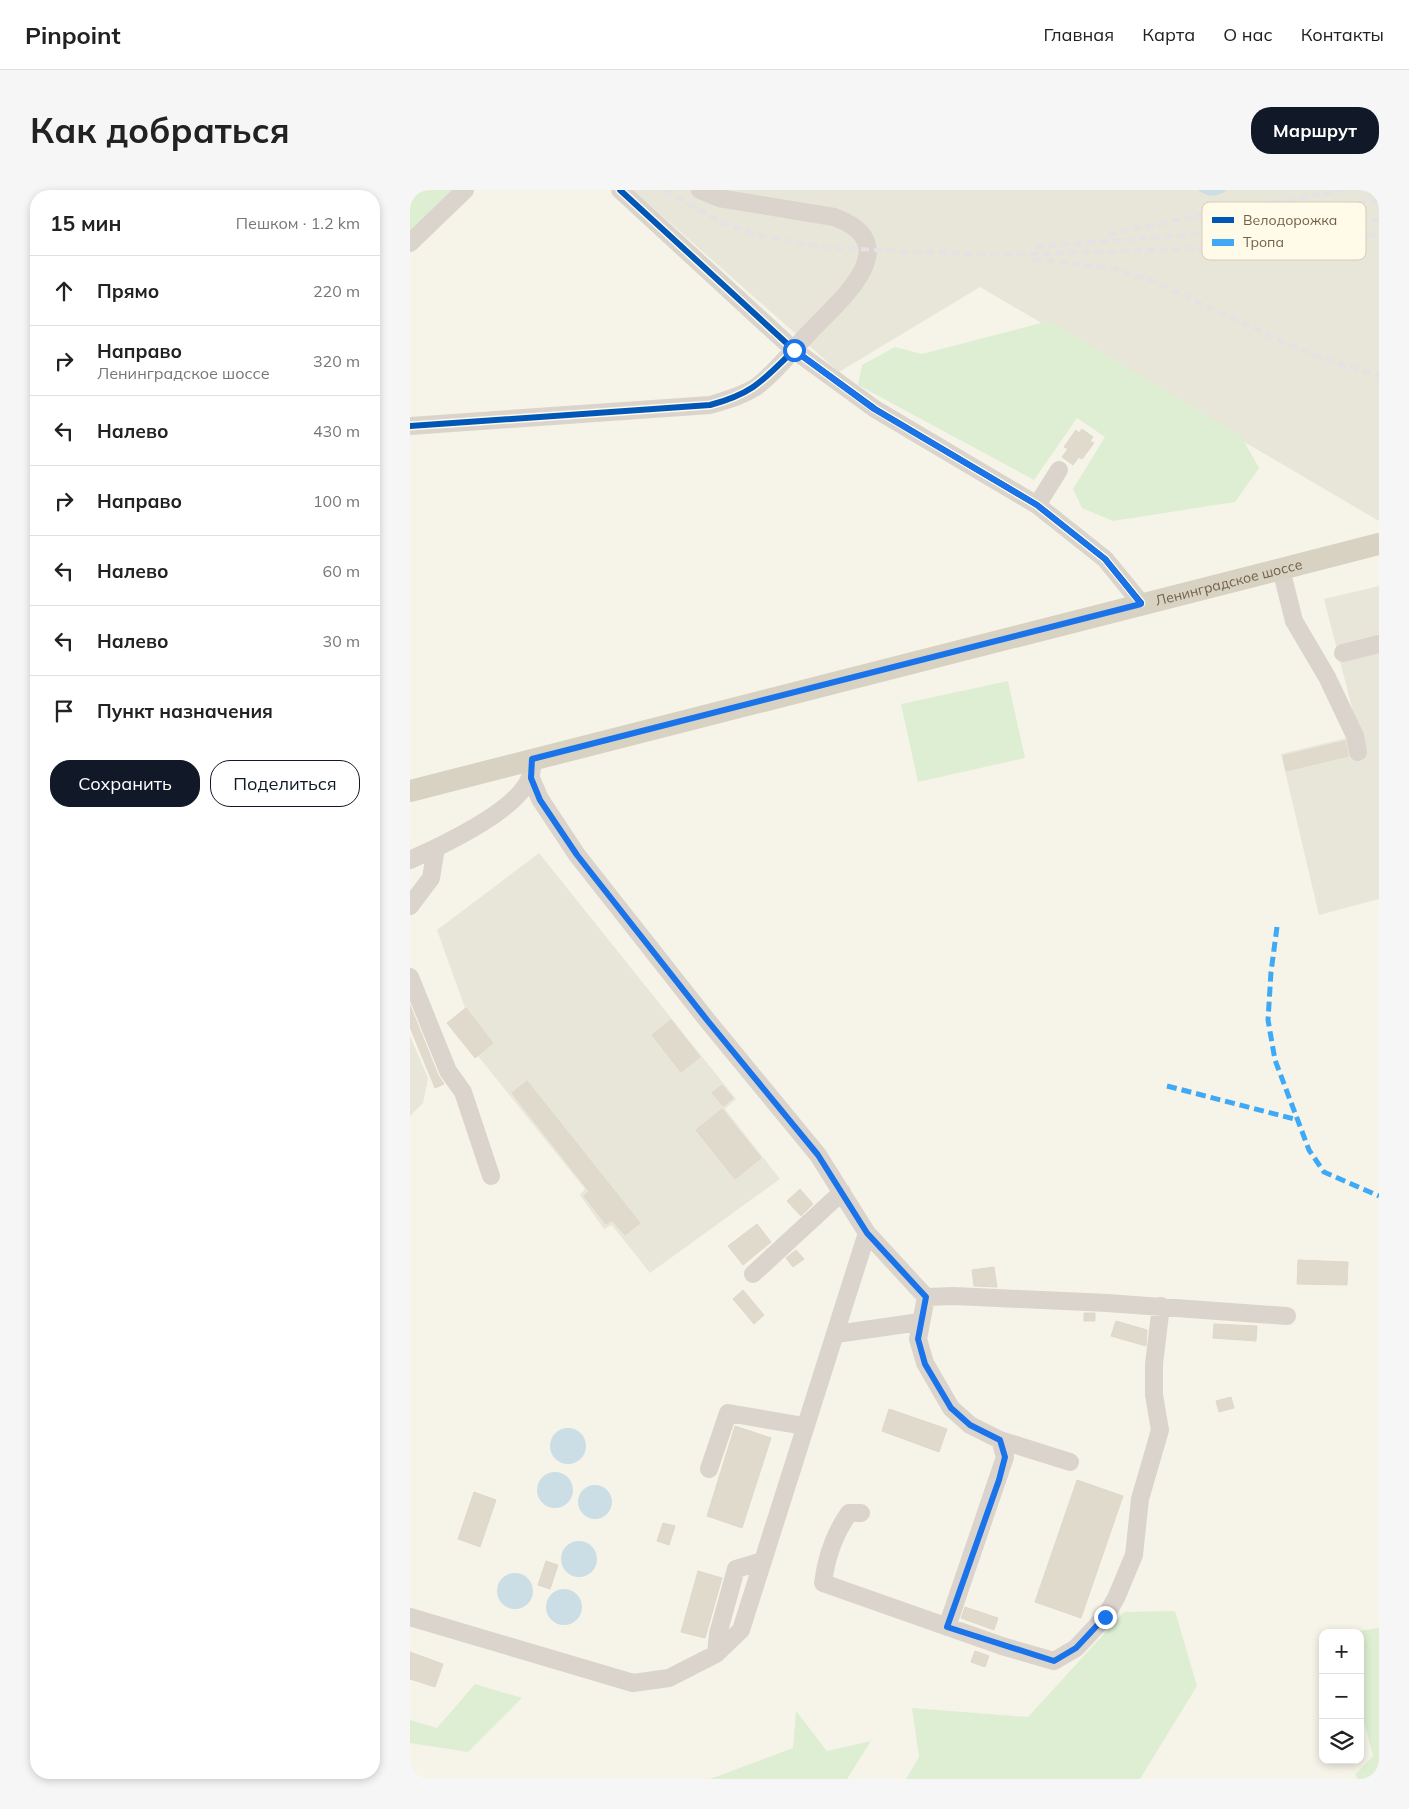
<!DOCTYPE html>
<html lang="ru">
<head>
<meta charset="utf-8">
<style>
  :root { --surface:#fff; --page:#f6f6f6; --text:#222; --muted:#767676; --line:#e0e0e0; --accent:#111827 }
  body { margin:0; font-family:Mulish,sans-serif; background:var(--page); color:var(--text) }
  .controls { position:absolute; right:15px; bottom:15px; display:grid; overflow:hidden; border-radius:10px; box-shadow:0 2px 8px #0003 }
  .controls button { width:45px; height:45px; display:grid; place-items:center; padding:0; border:0; border-bottom:1px solid var(--line); background:var(--surface); color:var(--text); font:25px sans-serif }
  .stop { position:absolute; width:15px; height:15px; margin:-11px; border:4px solid #1a73e8; border-radius:50%; background:#fff }
  .stop.end { background:#1a73e8; border-color:#fff; box-shadow:0 1px 5px #0008 }
  .list { margin:0; padding:0; list-style:none }
  h2 { display:flex; justify-content:space-between; align-items:center; height:65px; margin:0; padding:0 20px; font-size:21px }
  h2 small { font-size:16px; font-weight:400; color:var(--muted) }
  .list li { display:grid; grid-template-columns:32px 1fr auto; gap:15px; align-items:center; box-sizing:border-box; height:70px; padding:0 20px; border-top:1px solid var(--line) }
  .list b { display:block; font-size:19px; white-space:nowrap }
  .list p { margin:0; font-size:16px; white-space:nowrap; color:var(--muted) }
  .list em { font-size:16px; font-style:normal; color:var(--muted) }
  .actions { display:flex; gap:10px; padding:15px 20px }
  .actions a { flex:1; padding:11px 0; border:1px solid var(--accent); border-radius:20px; text-align:center; font-size:18px; color:var(--accent) }
  .actions .main { background:var(--accent); color:#fff }
  .icon { flex:none; width:28px; height:28px; fill:none; stroke:currentColor; stroke-width:2; stroke-linecap:round; stroke-linejoin:round }
  .map { position:relative; flex:none; width:969px; height:1589px; overflow:hidden; border-radius:20px }
  header { display:flex; align-items:center; gap:30px; box-sizing:border-box; height:70px; padding:0 25px; background:var(--surface); border-bottom:1px solid var(--line) }
  header strong { font-size:24px }
  nav { display:flex; gap:28px; margin-inline-start:auto; font-size:18px }
  .intro { display:flex; align-items:center; justify-content:space-between; box-sizing:border-box; height:120px; padding:0 30px }
  h1 { margin:0; font-size:35px }
  .button { padding:12px 22px; border-radius:20px; background:var(--accent); color:#fff; font-size:18px; font-weight:700 }
  main { display:flex; gap:30px; padding:0 30px }
  aside { flex:1; background:var(--surface); border-radius:20px; box-shadow:0 2px 8px #0003 }
  .map>svg:first-child { display:block }
  .industrial { fill:#e8e5d9 }
  .green { fill:#ddeed3 }
  .water { fill:#cbdee6 }
  .building { fill:#e0dacd; stroke:#dfd8ca }
  .lines { fill:none; stroke-linecap:round; stroke-linejoin:round }
  .minor { stroke:#dad4cd; stroke-width:18 }
  .major { stroke:#d8d2c3; stroke-width:22 }
  .rail { stroke:#e5e1e4; stroke-width:4; stroke-dasharray:8 5; stroke-linecap:butt }
  .quiet { stroke:#3fa9f5; stroke-width:5; stroke-dasharray:10 5; stroke-linecap:butt }
  .cycleway-casing { stroke:#fffbe8; stroke-width:9 }
  .cycleway { stroke:#0057b8; stroke-width:6 }
  .route { stroke:#1a73e8; stroke-width:6 }
  .labels { text-anchor:middle; stroke-width:4.5; stroke-linejoin:round; paint-order:stroke }
  .street-label { font-size:14px; fill:#736149; stroke:#fffbe8 }
  .key { fill:#fffbe8; stroke:#d5cdb8; stroke-width:1 }
  .key-label { font-size:14px; fill:#736149 }
</style>
</head>
<body>
<header>
<strong>Pinpoint</strong>
<nav><a>Главная</a><a>Карта</a><a>О нас</a><a>Контакты</a></nav>
</header>
<div class="intro"><h1>Как добраться</h1><a class="button">Маршрут</a></div>
<main>
<aside>
<h2>15 мин<small>Пешком · 1.2 km</small></h2>
<ul class="list">
<li><svg class="icon" aria-label="ahead" viewBox="0 0 24 24"><path d="M12 20V5M6 11l6-6 6 6"/></svg><div><b>Прямо</b></div><em>220 m</em></li>
<li><svg class="icon" aria-label="right" viewBox="0 0 24 24"><path d="M7 20v-9h11M14 6l5 5-5 5"/></svg><div><b>Направо</b><p>Ленинградское шоссе</p></div><em>320 m</em></li>
<li><svg class="icon" aria-label="left" viewBox="0 0 24 24"><path d="M17 20v-9H6M10 6l-5 5 5 5"/></svg><div><b>Налево</b></div><em>430 m</em></li>
<li><svg class="icon" aria-label="right" viewBox="0 0 24 24"><path d="M7 20v-9h11M14 6l5 5-5 5"/></svg><div><b>Направо</b></div><em>100 m</em></li>
<li><svg class="icon" aria-label="left" viewBox="0 0 24 24"><path d="M17 20v-9H6M10 6l-5 5 5 5"/></svg><div><b>Налево</b></div><em>60 m</em></li>
<li><svg class="icon" aria-label="left" viewBox="0 0 24 24"><path d="M17 20v-9H6M10 6l-5 5 5 5"/></svg><div><b>Налево</b></div><em>30 m</em></li>
<li><svg class="icon" aria-label="arrive" viewBox="0 0 24 24"><path d="M6 21V4h12l-3 4 3 4H6"/></svg><div><b>Пункт назначения</b></div></li>
</ul>
<div class="actions"><a class="main">Сохранить</a><a>Поделиться</a></div>
</aside>
<div class="map">
<svg width="969" height="1589" viewBox="0 0 969 1589">
  <rect width="100%" height="100%" fill="#f6f4e8"/>
  <path class="industrial" d="M223,0H969V331L570,97L429,182Z
    M969,396V709L909,725L871,564L949,545L914,409Z
    M129,663L326,909L315,919L370,989L240,1083L202,1035L194,1039L170,1005L175,999L68,866L65,867L37,833L55,818L27,740Z
    M0,846L18,888L13,913L0,926Z"/>
  <path class="green" d="M0,0H61L0,59Z
    M639,131L831,246L849,278L825,312L703,331L672,318L663,299L695,247L667,228L624,290L448,195L452,175L485,157L512,164Z
    M598,491L615,568L508,592L491,514Z
    M765,1421L787,1496L730,1589H496L509,1567L502,1518L618,1527L714,1422Z
    M969,1438V1589H948L945,1585L963,1566L950,1517V1443H934Z
    M65,1494L112,1508L58,1562L0,1553V1530L27,1538Z
    M386,1521L417,1561L461,1551L437,1589H300L383,1558Z"/>
  <path class="water" d="M788,0H817C807,7 798,8 788,0Z
    M140 1256a18 18 0 1 1 36 0a18 18 0 1 1-36 0Z
    M127 1300a18 18 0 1 1 36 0a18 18 0 1 1-36 0Z
    M168 1312a17 17 0 1 1 34 0a17 17 0 1 1-34 0Z
    M151 1369a18 18 0 1 1 36 0a18 18 0 1 1-36 0Z
    M87 1401a18 18 0 1 1 36 0a18 18 0 1 1-36 0Z
    M136 1417a18 18 0 1 1 36 0a18 18 0 1 1-36 0Z"/>
  <path class="building" d="M672,239L683,247L680,251L684,253L672,269L669,267L663,275L652,267L658,259L654,257L666,240L669,243Z
    M935,551L938,566L876,581L873,566Z
    M0,815L28,885L34,894L25,898L0,837Z
    M56,818L83,853L65,868L37,833Z
    M261,830L290,867L271,882L242,845Z
    M117,891L230,1033L215,1045L202,1030L196,1034L174,1006L179,1001L102,903Z
    M312,895L323,908L313,916L302,903Z
    M312,919L351,968L325,989L286,940Z
    M390,999L403,1014L391,1026L377,1011Z
    M347,1034L361,1052L333,1075L318,1056Z
    M386,1060L394,1069L383,1077L376,1068Z
    M888,1070L938,1072L937,1095L887,1094Z
    M584,1077L587,1097L564,1096L562,1080Z
    M333,1100L354,1125L344,1134L323,1109Z
    M674,1123H685V1131H674Z
    M706,1131L737,1140L736,1156L701,1146Z
    M804,1134L847,1136L846,1151L803,1148Z
    M821,1207L824,1218L809,1222L806,1211Z
    M479,1219L537,1239L529,1262L472,1241Z
    M325,1236L361,1248L332,1338L297,1326Z
    M667,1290L713,1306L671,1428L625,1412Z
    M64,1302L86,1310L70,1357L48,1349Z
    M253,1333L265,1336L259,1355L247,1351Z
    M136,1371L148,1375L140,1399L128,1395Z
    M288,1381L312,1388L295,1448L271,1442Z
    M555,1417L588,1428L584,1440L551,1428Z
    M565,1461L579,1466L575,1477L561,1472Z
    M0,1462L33,1474L25,1497L0,1489Z"/>
  <g class="lines">
    <path class="minor" d="M210,0L384,160L465,219L627,315L695,369L731,413
      M0,53L55,0
      M0,236L300,215C316,210 332,206 346,197C365,183 381,162 397,145C426,113 501,55 424,27L309,8L290,0
      M627,315L649,280
      M871,379L884,431L917,487L945,546L948,562
      M933,463L969,454
      M121,588L130,609L167,665L297,830L408,965L457,1043L516,1107L544,1106L697,1113L877,1126
      M0,670C31,656 119,616 122,579
      M0,716L21,688L26,658
      M0,787L38,881L53,902L81,986
      M343,1084L432,1002
      M516,1107L508,1149L515,1173L541,1218L560,1235L590,1250L595,1267L537,1437
      M426,1144L510,1132
      M590,1250L660,1272
      M299,1279L318,1223L394,1236
      M451,1323H439C425,1343 416,1369 413,1393L592,1456L644,1471L666,1458L695,1427L706,1408L724,1365L730,1309L750,1240L744,1205V1174L751,1116
      M0,1427L223,1493L259,1488L306,1464L331,1440L457,1043
      M306,1464L308,1444L326,1379L353,1371"/>
    <path class="major" id="s1" d="M0,601L969,354"/>
    <path class="rail" d="M255,0L312,33L360,48L420,58L590,65L806,58L969,44
      M844,22L969,11
      M698,45L776,28L934,0
      M625,57L969,30
      M623,69L706,79L740,90L891,160L935,176L969,185"/>
    <path class="quiet" d="M867,737L861,782L858,830L865,870L899,960L914,982L969,1006
      M757,896L888,930"/>
    <defs>
      <path id="cycleway" d="M210,0L384,160L465,219L627,315L695,369L731,413
        M0,236L300,215C344,203 353,190 384,160"/>
    </defs>
    <use href="#cycleway" class="cycleway-casing"/>
    <use href="#cycleway" class="cycleway"/>
  </g>
  <g class="lines">
    <path class="route" d="M384,160L464,219L627,315L695,369L731,414L122,569L121,588L130,610L167,665L297,830L408,965L457,1043L516,1107L508,1149L515,1174L541,1218L560,1235L590,1250L595,1267L589,1290L537,1437L644,1471L666,1458L695,1427"/>
  </g>
  <g class="labels">
    <g class="street-label">
      <text dy="5" stroke="none"><textPath href="#s1" startOffset="845">Ленинградское шоссе</textPath></text>
    </g>
  </g>
  <rect x="792" y="12" width="164" height="58" rx="8" class="key"/>
  <rect x="802" y="27" width="22" height="6" fill="#0057b8"/>
  <rect x="802" y="49" width="22" height="7" fill="#3fa9f5"/>
  <g class="key-label">
    <text x="833" y="35">Велодорожка</text>
    <text x="833" y="57">Тропа</text>
  </g>
</svg>
<div class="controls">
<button>+</button>
<button>−</button>
<button><svg class="icon" aria-label="layers" viewBox="0 0 24 24"><path d="M12 4l9 5-9 5-9-5zM3 14l9 5 9-5"/></svg></button>
</div>
<div class="stop" style="left:384px;top:160px"></div>
<div class="stop end" style="left:695px;top:1427px"></div>
</div>
</main>
</body>
</html>
